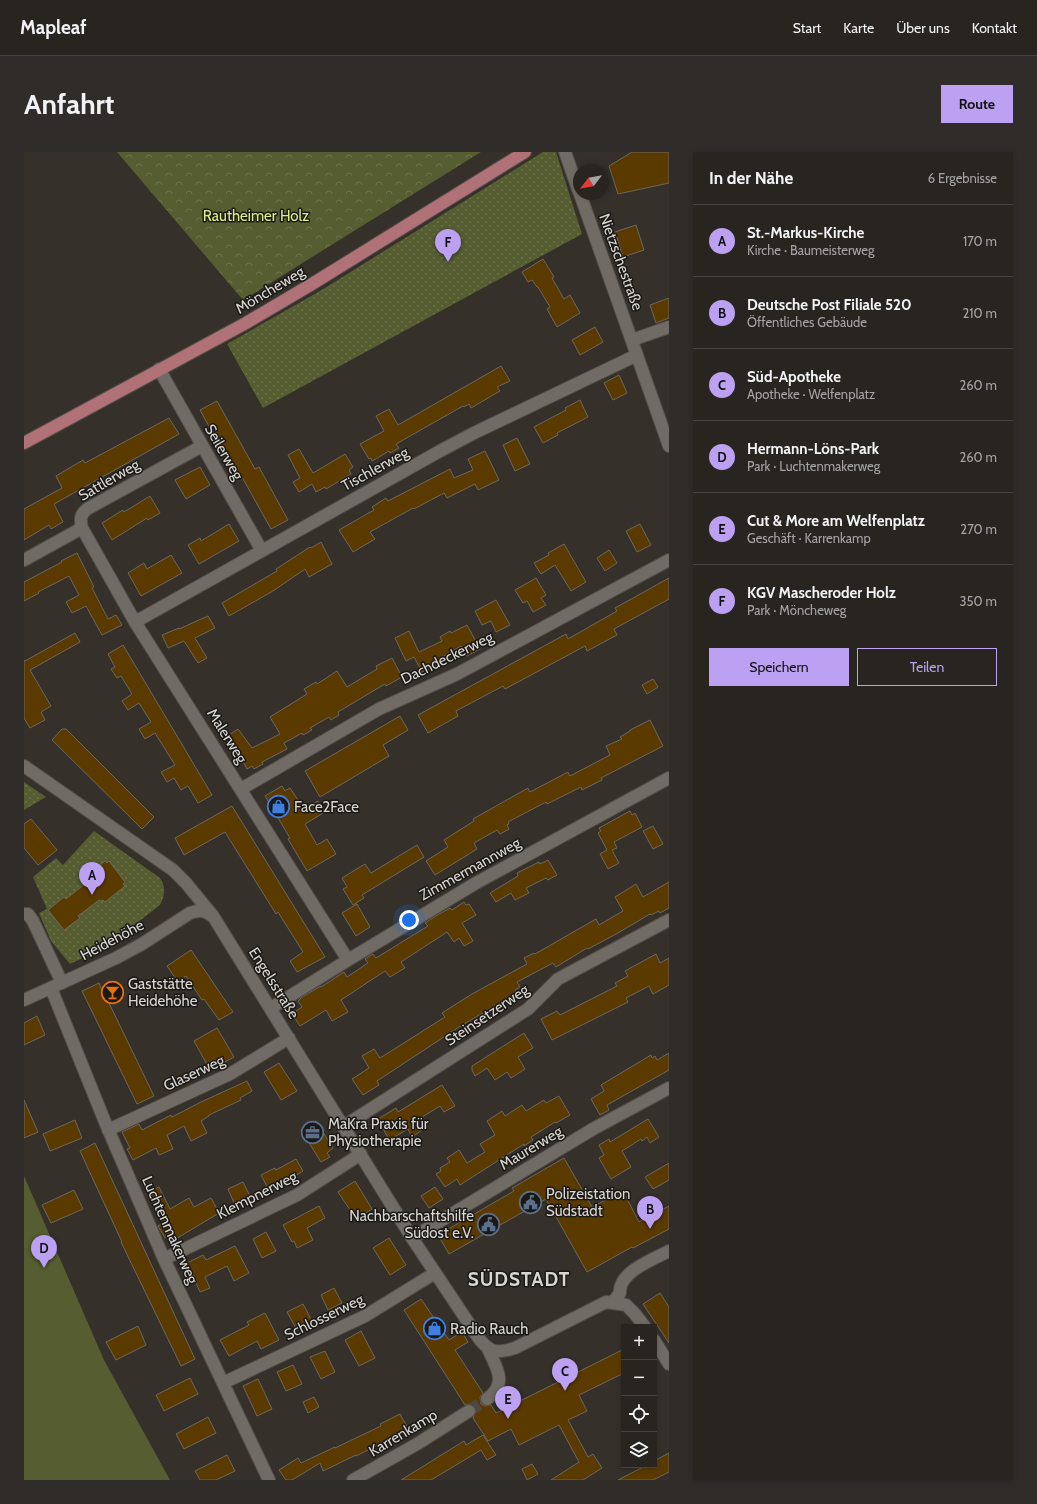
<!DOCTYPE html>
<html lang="de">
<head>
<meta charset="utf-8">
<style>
  :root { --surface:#282420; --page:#302c29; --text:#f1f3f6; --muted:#a5a4a5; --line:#44413e; --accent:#bca0f2 }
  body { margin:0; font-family:Cabin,sans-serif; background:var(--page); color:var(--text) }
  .controls { position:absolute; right:12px; bottom:12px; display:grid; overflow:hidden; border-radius:0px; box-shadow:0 2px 6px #0003 }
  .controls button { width:36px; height:36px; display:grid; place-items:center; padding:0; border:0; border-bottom:1px solid var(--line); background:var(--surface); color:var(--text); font:20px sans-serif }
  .compass { position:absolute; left:549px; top:12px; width:36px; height:36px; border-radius:50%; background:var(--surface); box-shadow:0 2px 6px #0003; rotate:239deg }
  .you { position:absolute; left:385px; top:768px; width:14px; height:14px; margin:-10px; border:3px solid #fff; border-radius:50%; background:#1a73e8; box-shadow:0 0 0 6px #1a73e833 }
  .badge { display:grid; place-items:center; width:26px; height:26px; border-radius:50%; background:var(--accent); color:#111; font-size:13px; font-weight:700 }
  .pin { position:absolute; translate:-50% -33px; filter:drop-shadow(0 1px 2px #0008) }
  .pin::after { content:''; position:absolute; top:21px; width:14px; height:12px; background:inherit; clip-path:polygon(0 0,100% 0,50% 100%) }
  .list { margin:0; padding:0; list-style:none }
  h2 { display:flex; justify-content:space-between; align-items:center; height:52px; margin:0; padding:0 16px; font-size:17px }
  h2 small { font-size:13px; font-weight:400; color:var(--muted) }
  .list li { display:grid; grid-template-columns:26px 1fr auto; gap:12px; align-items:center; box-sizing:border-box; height:72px; padding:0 16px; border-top:1px solid var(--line) }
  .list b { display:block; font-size:15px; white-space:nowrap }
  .list p { margin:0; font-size:13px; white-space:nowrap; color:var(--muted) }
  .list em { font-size:13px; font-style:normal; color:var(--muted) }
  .actions { display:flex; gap:8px; padding:12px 16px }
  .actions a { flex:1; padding:9px 0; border:1px solid var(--accent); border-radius:0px; text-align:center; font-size:14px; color:var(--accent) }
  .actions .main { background:var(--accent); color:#111 }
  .icon { flex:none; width:22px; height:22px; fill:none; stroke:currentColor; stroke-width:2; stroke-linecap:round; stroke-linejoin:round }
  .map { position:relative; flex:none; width:645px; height:1328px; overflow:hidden; border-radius:0px }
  header { display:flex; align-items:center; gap:24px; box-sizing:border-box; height:56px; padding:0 20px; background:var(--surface); border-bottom:1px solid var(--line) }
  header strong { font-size:19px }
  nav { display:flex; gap:22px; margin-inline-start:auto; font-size:14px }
  .intro { display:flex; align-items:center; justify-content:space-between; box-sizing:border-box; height:96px; padding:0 24px }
  h1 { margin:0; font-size:28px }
  .button { padding:10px 18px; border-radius:0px; background:var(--accent); color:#111; font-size:14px; font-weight:700 }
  main { display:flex; gap:24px; padding:0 24px }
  aside { flex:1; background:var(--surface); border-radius:0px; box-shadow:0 2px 6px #0003 }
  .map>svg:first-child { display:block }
  .grass { fill:url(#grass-dots) }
  .forest { fill:url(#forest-crowns) }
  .park { fill:#555d31 }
  .building { fill:#5b3a00; stroke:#6c6760 }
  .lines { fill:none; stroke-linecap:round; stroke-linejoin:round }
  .minor-tunnel { stroke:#4e4943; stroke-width:12; stroke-dasharray:12 6; stroke-linecap:butt }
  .minor-casing { stroke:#524d49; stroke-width:14 }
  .major-casing { stroke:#524d49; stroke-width:14 }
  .minor { stroke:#706b64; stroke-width:12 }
  .major { stroke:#b17277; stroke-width:12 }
  .labels { text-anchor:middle; stroke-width:3; stroke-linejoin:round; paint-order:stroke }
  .park-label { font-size:15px; fill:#ddf086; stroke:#1b1916 }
  .street-label { font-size:15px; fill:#dad7d3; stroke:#1b1916 }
  .poi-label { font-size:15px; fill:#dad7d3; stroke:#1b1916; text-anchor:start }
  .district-label { font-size:19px; font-weight:bold; letter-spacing:1px; fill:#dad7d3; stroke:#1b1916 }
</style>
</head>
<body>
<header>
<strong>Mapleaf</strong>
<nav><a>Start</a><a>Karte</a><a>Über uns</a><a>Kontakt</a></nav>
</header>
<div class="intro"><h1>Anfahrt</h1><a class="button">Route</a></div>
<main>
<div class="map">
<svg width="645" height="1328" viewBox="0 0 645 1328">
  <defs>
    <pattern id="grass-dots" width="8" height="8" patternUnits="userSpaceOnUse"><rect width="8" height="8" fill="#555d31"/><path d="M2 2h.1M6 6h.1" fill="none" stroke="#6d744e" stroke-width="1.8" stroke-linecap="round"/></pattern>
    <pattern id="forest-crowns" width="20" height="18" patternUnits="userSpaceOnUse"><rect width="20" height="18" fill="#555d31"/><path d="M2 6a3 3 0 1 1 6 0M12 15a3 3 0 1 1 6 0" fill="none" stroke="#6d744e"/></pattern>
  </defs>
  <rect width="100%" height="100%" fill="#35302a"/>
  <path class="grass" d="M519,0H532L558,82L239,256L203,192L296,139Z
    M0,630L22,645L0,658Z
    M70,679L136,726C142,735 141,743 136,753L82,795L46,812L27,789L15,761L23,757L9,725L32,706L39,713Z"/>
  <path class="forest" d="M93,0H457L219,148Z"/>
  <path class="park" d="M0,1024L80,1208L146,1328H0Z"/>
  <path class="building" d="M608,0H645V31L594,42L585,14Z
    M612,73L620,98L599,105L591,80Z
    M519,107L530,125L528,126L540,147L546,143L556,161L533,175L523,157L526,155L514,135H513L508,128L504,130L498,120Z
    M645,146V166L632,171L626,153Z
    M571,175L579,190L556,203L548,188Z
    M477,214L486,229L473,235L476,239L447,256L445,252L440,255L439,254L372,292L375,296L366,301L365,299L348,309L347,306L345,307L336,292L360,279L352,264L365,257L374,273Z
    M595,223L603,241L589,248L580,231Z
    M556,248L564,265L533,281L534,283L519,291L510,275L542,258L541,256Z
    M193,249L231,317L235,315L264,368L247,377L218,325L214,327L176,258Z
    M145,266L155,282L30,352L39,370L27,377L25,373L0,388V357L38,336L32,324L59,308L61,311Z
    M493,286L506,312L491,319L479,293Z
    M275,297L289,321L321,302L329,315L325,318L327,322L302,337L301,335L292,340L288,332L275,340L269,330L276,326L264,303Z
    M461,299L475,328L454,338L451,332L423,346L420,341L390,357L389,356L346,380L351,387L329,400L315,378L350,358L348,355L362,346L364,349L426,317L430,326L449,318L444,307Z
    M176,315L186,333L162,347L151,328Z
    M126,344L136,361L124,368L123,366L88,388L78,371L99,358L100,360Z
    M205,372L215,389L175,412L164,393L176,386L177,389Z
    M616,372L627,393L613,400L602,379Z
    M297,390L308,412L285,425L281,417L249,439L205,464L198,451L253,419L252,417L286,395L287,396Z
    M540,392L562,430L547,439L531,413L517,422L510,411L525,403L524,401Z
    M585,398L593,411L581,419L573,406Z
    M53,401L70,435L68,436L84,467L92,463L98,473L78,483L62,454L48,461L42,450L55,443L45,424L14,440L15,441L0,449V430L38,410L37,409Z
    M147,403L158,421L117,444L104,421L120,411L123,417Z
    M512,426L522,443L517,446L522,453L509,460L503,449L499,451L491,438Z
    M645,426V447L590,477L593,483L563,499L561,494L481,537L479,534L432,559L434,564L404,581L394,563L542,482L544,487L593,459L591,456Z
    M472,448L486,473L472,480L467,469L458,473L451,459Z
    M184,464L191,476L171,486L183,506L174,511L160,489L144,496L138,483L155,476V477Z
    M443,473L456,497L443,504L437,494L405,513L407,516L398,520L390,505L382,509L371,486L385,479L395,500L418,489L416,485L426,479L427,481Z
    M51,481L56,490L6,518L27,554L17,560L21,568L6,576L0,566V508L1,509Z
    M99,493L188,643L174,651L164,634L157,638L150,626L143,630L137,620L151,613L131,581L121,587L115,577L127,570L115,551L104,558L98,549L108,542L97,524L93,526L87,517L91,515L84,502Z
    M368,506L378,525L362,534L361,532L314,560L315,563L307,568L305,565L286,576L288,578L279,583L278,581L260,591L263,597L238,610L239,612L230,617L228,614L223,617L205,583L214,577L228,596L256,582L246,565L283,542L280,537L292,530L293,532L313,519L323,535L353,517L352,514Z
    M629,527L634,535L623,542L618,533Z
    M376,564L384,578L359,593L365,604L296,645L281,619Z
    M626,568L639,594L577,626L578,628L558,638L557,635L523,652L522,650L484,670L485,672L483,673L485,677L476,682L473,678L450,691L453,697L411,723L402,709L424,695L420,688L450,669L449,667L504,636L506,640L544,620L546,624L586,603L582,594L598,587L596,585L606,579V578Z
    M38,577H42L130,665L118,677L28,588Z
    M258,634L261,639L266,636L280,657L294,649L301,660L281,672L293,693L303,687L312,702L283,719L264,687L266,686L241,644Z
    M208,654L301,805L273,820L266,809L279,800L254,760L252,762L201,680L160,703L151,686Z
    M606,659L608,663L611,661L618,675L590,690L593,696L588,698L595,711L584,717L576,702L583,698L574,681L577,679L575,676Z
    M7,667L33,698L14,713L0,696V672Z
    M629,674L639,692L629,697L619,679Z
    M393,693L400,705L338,743L340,746L329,753L319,737L323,735L318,726L341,712L347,721Z
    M524,708L533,723L524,728L522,726L502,736L505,741L491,748L487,741L472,750L466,741L494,724L493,721L515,710L516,712Z
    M81,709L83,711L85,709L101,730L99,732L101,734L81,750L79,748L77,749L75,748L54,764L56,766L40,778L24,758L40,745L42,747L62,731L60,729L63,727L61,724Z
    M645,730V756L636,761L635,759L627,763L626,762L594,781L564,797L563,796L532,815L529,811L493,830L496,835L491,838L493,841L435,875L353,929L355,933L339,943L328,927L345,916L338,904L350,897L356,906L421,865L418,861L448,842L503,812L500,806L510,801L511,802L572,767L575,773L599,759L591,745L612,732L619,745Z
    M440,750L442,753L445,752L452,763L438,771L449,789L440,794L435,786L430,790L423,780L377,810L381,816L366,825L361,819L317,848L324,860L308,869L302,858L276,874L268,862L278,855L274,849L278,845L297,834V835L320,820L323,825L344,811L341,807L349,802L352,806L404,774L401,771L410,765L426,756L428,758Z
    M333,752L346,775L332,784L318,761Z
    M167,798L209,860L195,868L180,847L178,848L162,824L154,830L143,814Z
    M632,802L636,811L645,806V833L629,842L625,834L602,846L604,850L528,888L517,867L533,859L536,863L593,834L591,831L604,824L601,819Z
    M75,831L78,839L90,833L95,843L84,849L130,944L113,952L58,839Z
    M13,864L21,883L0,893V871Z
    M193,876L210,905L186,918L170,889Z
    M500,881L509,896L494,905L501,917L487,926L483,920L471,928L463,916L451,924L448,918V914Z
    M645,901V918L583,953L585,958L576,963L567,947L580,939L577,933L627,903L628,906L631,904L633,908Z
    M255,911L273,939L257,948L240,920Z
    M223,929L228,939L216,946L217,948L185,963V964L177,969L183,981L167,989L160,974L143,983L149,997L135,1003L132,996L109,1008L103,997L106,996L98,980L115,972L118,978L147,963L148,965L177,950Z
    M418,933L431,954L420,960L416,954L395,967L401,976L388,985L384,977L365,988L354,967L372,956L374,960Z
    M535,944L546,963L532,971L531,970L507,985L509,988L500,994V992L436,1033L433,1027L421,1035L412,1022L417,1019L416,1016L426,1010L423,1006L435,998L443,1011L461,1000L456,992L471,983L463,969L478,959L481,964L498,953L502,959L520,948L522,951Z
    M0,948L14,980L0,986Z
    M624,967L635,985L626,991L623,985L618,989L617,987L598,999L607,1015L587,1027L575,1006L580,1003L575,993L585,987L586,990Z
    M51,968L58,986L26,999L19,982Z
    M292,969L309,996L303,1001L306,1005L297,1010L277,978Z
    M71,991L171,1207L157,1214L97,1090H98L56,999Z
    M540,1006L568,1055L599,1039L615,1070L645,1054V1077L609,1096L608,1095L563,1120L522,1047L425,1102L414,1083L490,1039L488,1036Z
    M272,1007L279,1019L259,1031L260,1033L246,1040L237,1023L251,1016L252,1018Z
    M645,1011V1028L629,1037L621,1025Z
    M331,1029L348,1057L332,1067L314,1040Z
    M219,1030L227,1046L211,1053L204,1037Z
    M135,1035L146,1057L165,1046L170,1055L187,1046L195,1061L150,1088L147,1082L141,1086L134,1074L141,1070L123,1040Z
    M411,1035L419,1047L405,1056L397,1044Z
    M50,1038L59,1057L27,1071L18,1053Z
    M295,1054L301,1066L283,1076L289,1088L273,1096L270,1089L268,1090L259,1073Z
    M242,1080L252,1099L238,1106L229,1087Z
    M365,1086L382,1113L366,1123L349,1096Z
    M211,1094L225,1121L210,1129L203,1114L181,1125L186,1136L176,1140L163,1111L179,1103L182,1108Z
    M310,1136L318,1151L304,1158L297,1143Z
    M636,1141L645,1155V1191L619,1152Z
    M397,1147L425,1188L438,1180L444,1190L431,1198L459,1241L456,1245L457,1252L461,1254L467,1253L472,1261L600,1197V1221L555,1243L563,1259L544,1268L564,1305L569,1302L578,1316L559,1328H527L555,1310L535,1273L495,1293L487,1277L464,1289L449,1266L452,1259L451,1255L445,1252L441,1253L380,1158Z
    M279,1152L288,1169L273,1178L263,1160Z
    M241,1161L255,1188L237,1197L233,1189L205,1204L196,1188L225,1173L223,1170Z
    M114,1174L122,1193L92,1208L82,1190Z
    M337,1179L351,1206L335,1214L321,1188Z
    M301,1199L311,1220L297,1227L286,1205Z
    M269,1213L278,1232L262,1239L253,1220Z
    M166,1226L174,1242L140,1259L132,1243Z
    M234,1227L248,1257L233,1264L219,1234Z
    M290,1245L295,1255L284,1261L279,1250Z
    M376,1262L385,1278L332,1304V1303L299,1319L296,1311L268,1328H262L255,1318L274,1306L277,1311L311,1295V1296L357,1274L356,1272Z
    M184,1265L192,1281L160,1297L152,1282Z
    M459,1283L472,1303L463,1308L457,1298L407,1328H377L440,1289L442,1293Z
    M645,1301V1320L629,1328H594L623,1313H630V1309Z
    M203,1303L211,1319L192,1328H176L171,1319Z
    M508,1312L514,1322L503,1328L498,1317Z"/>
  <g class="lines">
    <path class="minor-tunnel" d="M445,1259L463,1247"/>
    <defs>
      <path id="minor" d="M541,0L555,40
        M556,42L645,294
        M608,188L645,175
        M135,217L238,399
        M58,376L111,470L324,808
        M0,408L58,376C56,367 56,363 63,357L178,294
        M111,470L416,299L450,281L613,203
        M0,614L149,718L162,731L189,764L388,1086L456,1188C468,1202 474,1201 491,1196L582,1150L602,1153L611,1162L621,1175
        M217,637L355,557L433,522L645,408
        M0,762H4L9,769L38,831
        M27,836L81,970L140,1107L245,1328
        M0,848L92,806L118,792L166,761C175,758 180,758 188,764
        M247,856L324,808L452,731L645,626
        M320,974L504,857L534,827L645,768
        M84,978L206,922L265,886
        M388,1086L569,977L645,936
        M140,1107L273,1043L337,1002
        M589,1150L596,1141C594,1120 630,1107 645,1099
        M630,1188L645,1212
        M199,1231L341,1164L411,1121
        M463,1247C484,1232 473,1216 464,1197
        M329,1328L393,1292L445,1259"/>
      <path id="major" d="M0,291L222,171L288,132L501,0"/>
    </defs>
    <use href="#minor" class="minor-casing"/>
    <use href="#major" class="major-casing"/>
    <use href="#minor" class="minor"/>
    <use href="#major" class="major"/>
  </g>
  <defs>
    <symbol id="shop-ring" viewBox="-11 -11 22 22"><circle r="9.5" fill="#1b1916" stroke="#3f7fe0" stroke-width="1.5"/><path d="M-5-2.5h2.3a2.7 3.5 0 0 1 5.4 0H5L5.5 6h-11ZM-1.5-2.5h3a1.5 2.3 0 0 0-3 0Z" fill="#3f7fe0"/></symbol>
    <symbol id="bar-ring" viewBox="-11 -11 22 22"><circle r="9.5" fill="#1b1916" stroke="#e8710a" stroke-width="1.5"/><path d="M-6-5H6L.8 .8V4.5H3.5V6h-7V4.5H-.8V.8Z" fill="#e8710a"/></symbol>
    <symbol id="office-ring" viewBox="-11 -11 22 22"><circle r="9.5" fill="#1b1916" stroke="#5c6f8a" stroke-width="1.5"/><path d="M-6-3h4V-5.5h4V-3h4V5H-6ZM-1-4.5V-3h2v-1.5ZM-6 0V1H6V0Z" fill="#5c6f8a"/></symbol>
    <symbol id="civic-ring" viewBox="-11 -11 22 22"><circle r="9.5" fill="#1b1916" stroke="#5c6f8a" stroke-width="1.5"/><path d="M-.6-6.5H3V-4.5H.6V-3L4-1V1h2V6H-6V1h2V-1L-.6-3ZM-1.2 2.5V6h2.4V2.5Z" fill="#5c6f8a"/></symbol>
  </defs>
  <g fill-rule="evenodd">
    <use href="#shop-ring" x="242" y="642" width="25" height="25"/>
    <use href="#bar-ring" x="76" y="828" width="25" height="25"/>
    <use href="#office-ring" x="276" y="968" width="25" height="25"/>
    <use href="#civic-ring" x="494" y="1038" width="25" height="25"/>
    <use href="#civic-ring" x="452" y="1060" width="25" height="25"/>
    <use href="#shop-ring" x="398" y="1164" width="25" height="25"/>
  </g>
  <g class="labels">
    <g class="park-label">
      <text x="232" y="69">Rautheimer Holz</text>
    </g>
    <g class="street-label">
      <text transform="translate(597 110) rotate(70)" y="5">Nietzschestraße</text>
      <text transform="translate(246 138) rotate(-31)" y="5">Möncheweg</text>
      <text transform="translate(200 300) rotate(60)" y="5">Seilerweg</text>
      <text transform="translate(351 317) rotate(-29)" y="5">Tischlerweg</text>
      <text transform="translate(85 328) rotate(-30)" y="5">Sattlerweg</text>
      <text transform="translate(423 506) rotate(-26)" y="5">Dachdeckerweg</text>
      <text transform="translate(203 584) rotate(58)" y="5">Malerweg</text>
      <text transform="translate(446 717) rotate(-29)" y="5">Zimmermannweg</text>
      <text transform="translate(88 788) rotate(-28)" y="5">Heidehöhe</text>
      <text transform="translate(250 831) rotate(58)" y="5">Engelsstraße</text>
      <text transform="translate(463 863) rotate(-34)" y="5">Steinsetzerweg</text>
      <text transform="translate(170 921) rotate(-25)" y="5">Glaserweg</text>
      <text transform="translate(507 996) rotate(-31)" y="5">Maurerweg</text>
      <text transform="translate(233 1043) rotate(-27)" y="5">Klempnerweg</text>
      <text transform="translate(146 1078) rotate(66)" y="5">Luchtenmakerweg</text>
      <text transform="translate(300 1165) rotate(-26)" y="5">Schlosserweg</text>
      <text transform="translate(379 1281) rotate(-31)" y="5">Karrenkamp</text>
    </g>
    <g class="poi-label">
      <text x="270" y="660">Face2Face</text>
      <text x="104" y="837">Gaststätte<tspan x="104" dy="17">Heidehöhe</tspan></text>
      <text x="304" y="977">MaKra Praxis für<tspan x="304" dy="17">Physiotherapie</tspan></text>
      <text x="522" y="1047">Polizeistation<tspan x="522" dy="17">Südstadt</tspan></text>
      <text x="450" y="1069" text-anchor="end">Nachbarschaftshilfe<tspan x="450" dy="17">Südost e.V.</tspan></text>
      <text x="426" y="1182">Radio Rauch</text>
    </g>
    <g class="district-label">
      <text x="495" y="1134">SÜDSTADT</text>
    </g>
  </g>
</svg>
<div class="controls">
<button>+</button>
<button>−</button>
<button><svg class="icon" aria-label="locate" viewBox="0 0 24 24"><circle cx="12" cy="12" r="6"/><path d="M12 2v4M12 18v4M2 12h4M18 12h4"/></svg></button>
<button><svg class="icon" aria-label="layers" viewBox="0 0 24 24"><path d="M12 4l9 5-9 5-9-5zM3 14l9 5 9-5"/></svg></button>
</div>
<svg class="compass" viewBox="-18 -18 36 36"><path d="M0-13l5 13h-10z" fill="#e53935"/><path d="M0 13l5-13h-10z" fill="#a5a4a5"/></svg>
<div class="you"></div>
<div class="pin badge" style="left:68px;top:743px">A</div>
<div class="pin badge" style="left:626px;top:1077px">B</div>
<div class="pin badge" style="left:541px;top:1239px">C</div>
<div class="pin badge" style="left:20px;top:1116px">D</div>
<div class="pin badge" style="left:484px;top:1267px">E</div>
<div class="pin badge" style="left:424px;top:110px">F</div>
</div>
<aside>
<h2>In der Nähe<small>6 Ergebnisse</small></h2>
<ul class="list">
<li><span class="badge">A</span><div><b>St.-Markus-Kirche</b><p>Kirche · Baumeisterweg</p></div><em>170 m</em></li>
<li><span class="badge">B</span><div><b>Deutsche Post Filiale 520</b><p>Öffentliches Gebäude</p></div><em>210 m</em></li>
<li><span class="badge">C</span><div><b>Süd-Apotheke</b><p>Apotheke · Welfenplatz</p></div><em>260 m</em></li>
<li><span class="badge">D</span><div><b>Hermann-Löns-Park</b><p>Park · Luchtenmakerweg</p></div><em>260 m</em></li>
<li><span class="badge">E</span><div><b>Cut &amp; More am Welfenplatz</b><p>Geschäft · Karrenkamp</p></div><em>270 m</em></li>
<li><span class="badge">F</span><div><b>KGV Mascheroder Holz</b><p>Park · Möncheweg</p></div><em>350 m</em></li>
</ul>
<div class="actions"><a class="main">Speichern</a><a>Teilen</a></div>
</aside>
</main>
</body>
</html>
